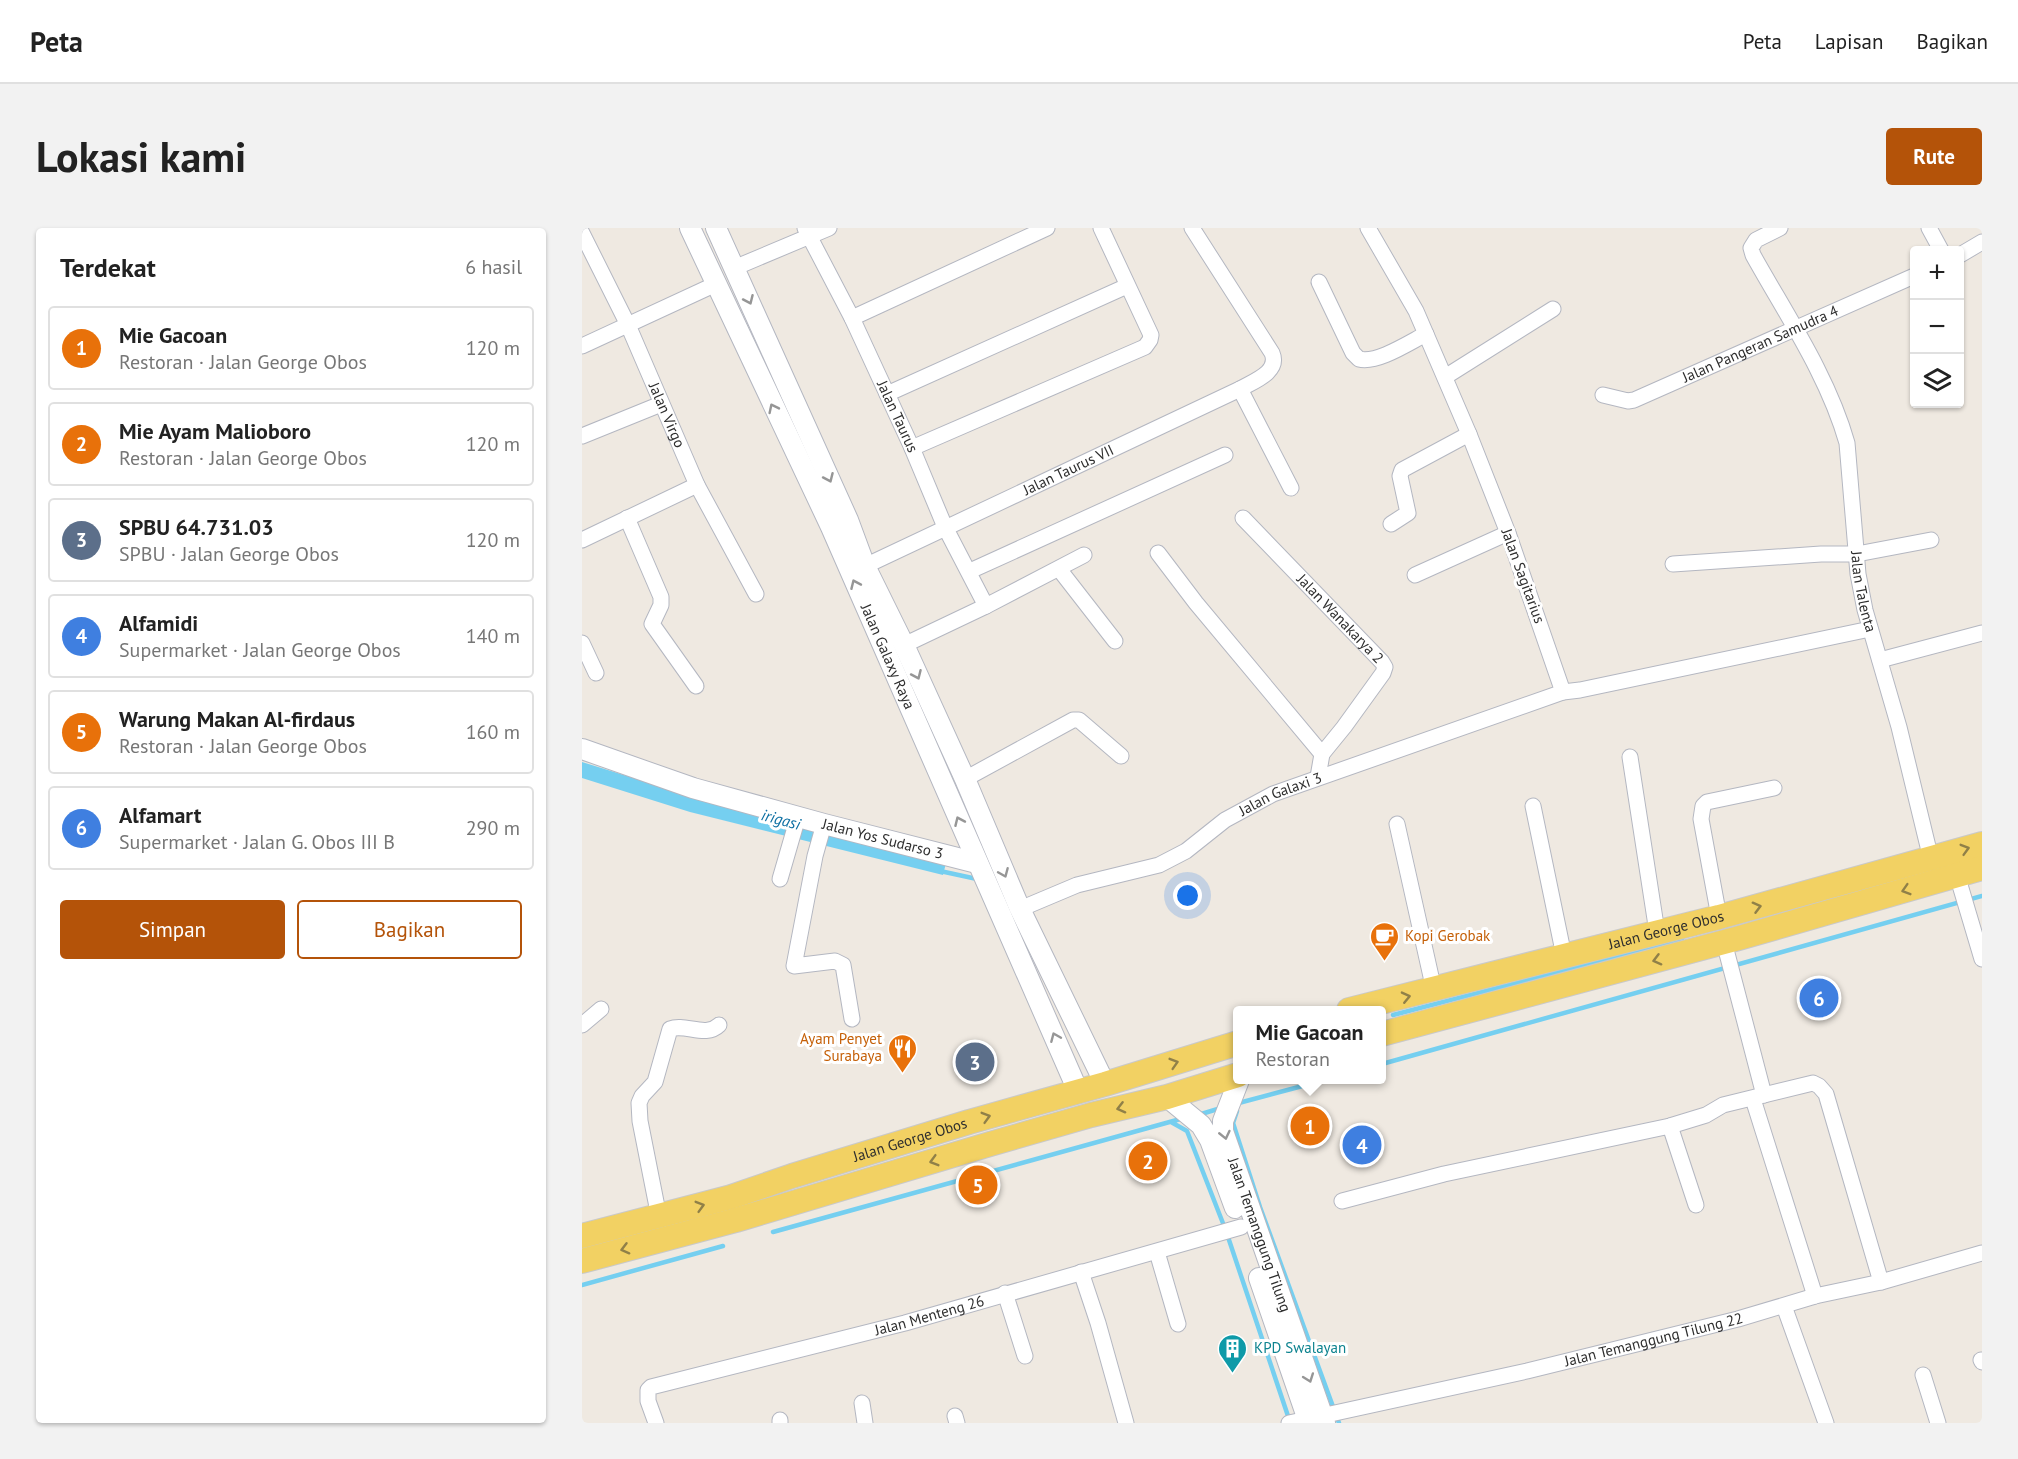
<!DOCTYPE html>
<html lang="id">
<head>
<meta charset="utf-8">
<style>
  :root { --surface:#fff; --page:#f2f2f2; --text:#222; --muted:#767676; --line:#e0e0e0; --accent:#b45309 }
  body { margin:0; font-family:"PT Sans",sans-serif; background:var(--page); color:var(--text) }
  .controls { position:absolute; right:18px; top:18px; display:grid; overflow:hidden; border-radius:6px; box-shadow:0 2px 4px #0004 }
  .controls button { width:54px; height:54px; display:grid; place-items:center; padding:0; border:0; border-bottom:2px solid var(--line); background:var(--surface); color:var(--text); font:30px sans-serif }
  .you { position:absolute; left:606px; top:668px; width:21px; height:21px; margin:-15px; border:4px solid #fff; border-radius:50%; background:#1a73e8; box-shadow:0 0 0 9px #1a73e833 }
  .badge { display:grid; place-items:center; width:39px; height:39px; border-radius:50%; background:var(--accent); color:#fff; font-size:20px; font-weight:700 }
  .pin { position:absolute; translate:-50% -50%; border:3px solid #fff; box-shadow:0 2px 6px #0006 }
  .popup { position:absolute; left:651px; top:778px; width:153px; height:78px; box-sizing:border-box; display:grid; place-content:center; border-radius:6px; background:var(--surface); filter:drop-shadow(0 2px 4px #0005); font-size:20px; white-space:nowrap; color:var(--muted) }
  .popup b { font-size:22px; color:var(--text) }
  .popup::after { content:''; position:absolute; left:50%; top:100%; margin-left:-12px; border:12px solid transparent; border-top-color:var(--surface) }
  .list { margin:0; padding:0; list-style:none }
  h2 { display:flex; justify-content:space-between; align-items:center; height:78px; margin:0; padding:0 24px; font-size:26px }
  h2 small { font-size:20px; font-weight:400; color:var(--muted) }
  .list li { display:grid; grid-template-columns:39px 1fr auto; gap:18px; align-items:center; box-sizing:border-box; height:84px; margin:0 12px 12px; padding:0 12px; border:2px solid var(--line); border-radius:6px }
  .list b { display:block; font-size:22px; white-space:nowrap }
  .list p { margin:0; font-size:20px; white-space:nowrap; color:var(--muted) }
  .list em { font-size:20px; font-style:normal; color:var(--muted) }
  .actions { display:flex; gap:12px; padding:18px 24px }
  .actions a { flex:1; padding:14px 0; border:2px solid var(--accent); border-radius:6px; text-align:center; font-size:21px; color:var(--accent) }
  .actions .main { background:var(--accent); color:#fff }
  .icon { flex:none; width:33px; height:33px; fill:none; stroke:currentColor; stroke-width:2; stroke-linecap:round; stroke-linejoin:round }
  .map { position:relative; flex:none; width:1400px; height:1195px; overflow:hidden; border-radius:6px }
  header { display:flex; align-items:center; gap:36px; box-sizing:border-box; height:84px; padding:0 30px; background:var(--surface); border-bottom:2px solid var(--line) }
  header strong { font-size:28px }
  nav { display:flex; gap:33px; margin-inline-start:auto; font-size:21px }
  .intro { display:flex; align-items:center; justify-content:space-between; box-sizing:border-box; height:144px; padding:0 36px }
  h1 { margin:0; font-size:42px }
  .button { padding:15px 27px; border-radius:6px; background:var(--accent); color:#fff; font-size:21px; font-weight:700 }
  main { display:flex; gap:36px; padding:0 36px }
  aside { flex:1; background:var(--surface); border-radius:6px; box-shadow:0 2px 4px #0004 }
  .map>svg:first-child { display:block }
  .water { fill:#75cff0 }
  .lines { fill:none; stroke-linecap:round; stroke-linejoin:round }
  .stream { stroke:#75cff0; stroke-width:4.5 }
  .minor-casing { stroke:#b4b7c1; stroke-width:17 }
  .tertiary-casing { stroke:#b4b7c1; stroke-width:22 }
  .primary-casing { stroke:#c9c9c9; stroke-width:26 }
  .minor { stroke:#fff; stroke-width:15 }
  .tertiary { stroke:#fff; stroke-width:20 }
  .primary { stroke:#f2d163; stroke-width:24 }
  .oneway { stroke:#969696 }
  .oneway2 { stroke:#908048 }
  .labels { text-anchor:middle; stroke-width:6; stroke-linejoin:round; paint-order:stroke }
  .street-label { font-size:15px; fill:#2e2e2e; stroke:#fff }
  .food-label { font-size:15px; fill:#c56008; stroke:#fff; text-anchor:start }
  .culture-label { font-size:15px; fill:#0d838f; stroke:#fff; text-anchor:start }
  .water-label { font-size:16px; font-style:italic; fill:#0d6fa3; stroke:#fff }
</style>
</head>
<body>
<header>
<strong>Peta</strong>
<nav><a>Peta</a><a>Lapisan</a><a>Bagikan</a></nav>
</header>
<div class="intro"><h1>Lokasi kami</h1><a class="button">Rute</a></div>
<main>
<aside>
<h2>Terdekat<small>6 hasil</small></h2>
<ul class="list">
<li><span class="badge" style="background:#e8710a">1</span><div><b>Mie Gacoan</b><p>Restoran · Jalan George Obos</p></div><em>120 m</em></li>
<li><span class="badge" style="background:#e8710a">2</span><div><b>Mie Ayam Malioboro</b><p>Restoran · Jalan George Obos</p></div><em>120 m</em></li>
<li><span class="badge" style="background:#5c6f8a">3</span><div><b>SPBU 64.731.03</b><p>SPBU · Jalan George Obos</p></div><em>120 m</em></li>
<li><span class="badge" style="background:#3f7fe0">4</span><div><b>Alfamidi</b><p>Supermarket · Jalan George Obos</p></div><em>140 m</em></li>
<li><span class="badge" style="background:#e8710a">5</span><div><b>Warung Makan Al-firdaus</b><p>Restoran · Jalan George Obos</p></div><em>160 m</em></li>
<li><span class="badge" style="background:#3f7fe0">6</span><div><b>Alfamart</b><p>Supermarket · Jalan G. Obos III B</p></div><em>290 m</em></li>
</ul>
<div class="actions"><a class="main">Simpan</a><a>Bagikan</a></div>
</aside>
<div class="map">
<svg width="1400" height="1195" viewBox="0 0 1400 1195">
  <rect width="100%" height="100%" fill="#efe9e1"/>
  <path class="water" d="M0,534L145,579L258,610L364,635L361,647L108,584L0,550Z"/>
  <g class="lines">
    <path class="stream" d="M358,643L395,651
      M811,787L1100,712
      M800,836L1400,668
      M653,876L743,852
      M655,883L651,895L678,979L757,1195
      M616,887L639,880
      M589,894L605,903L644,1003L707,1191
      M191,1004L602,890
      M0,1057L141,1018"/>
    <defs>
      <g id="minor">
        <path id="s1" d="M223,0L270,90L330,220L363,299L404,378"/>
        <path id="s2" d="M1198,0L1174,12L1169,20L1171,27C1205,88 1246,148 1265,215L1276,346L1283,382L1317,499L1349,631"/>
        <path d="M1347,0L1359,22"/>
        <path id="s3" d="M0,5L46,97L115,257L174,366"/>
        <path d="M1378,27L1400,14"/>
        <path d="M152,40L247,0"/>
        <path d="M737,54L771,125L777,131C795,136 828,114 844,106"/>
        <path d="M270,90L465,0"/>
        <path d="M0,118L134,56"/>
        <path d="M863,149L971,81"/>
        <path d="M658,161L709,260"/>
        <path d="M305,166L545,58"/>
        <path id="s4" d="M1021,167L1046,173L1052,172L1332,48"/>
        <path d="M0,208L79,176"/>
        <path d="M330,220L563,119L568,112L569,107L519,0"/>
        <path d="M45,290L79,369V377L70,396L114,458"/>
        <path id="s5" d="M661,290L800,434L803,439L801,445L762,499L740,526"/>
        <path d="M809,296L826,285L818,248L820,242L887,206"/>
        <path d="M0,312L115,257"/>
        <path d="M576,325L614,375L740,526L736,549"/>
        <path d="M1091,336L1239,326H1275L1349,312"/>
        <path id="s6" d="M283,338L658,161C672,153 698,144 690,125L610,0"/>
        <path d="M477,341L533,413"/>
        <path d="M388,343L643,227"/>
        <path d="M833,347L926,305"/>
        <path d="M0,415L14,445"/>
        <path d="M322,417L404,378L502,327"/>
        <path d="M1298,432L1400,405"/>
        <path d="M981,464L998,462L1288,401"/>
        <path d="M1048,529L1075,704"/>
        <path d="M383,551L491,492H497L539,528"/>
        <path d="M951,578L982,728"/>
        <path d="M242,596L233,628L212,738L253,733L261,737L270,791"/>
        <path d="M815,596L852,762"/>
        <path d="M1375,647L1400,731"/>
        <path d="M198,651L216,589"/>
        <path id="s7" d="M438,681L495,657L577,637L604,623L643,592L691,566L981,464L926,305L887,206L834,83L786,0"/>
        <path d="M1137,689L1119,591L1121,578L1125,574L1192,560"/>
        <path d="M1142,714L1182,867"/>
        <path d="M0,797L19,781"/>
        <path d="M1171,871L1233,1068"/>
        <path d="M1088,898L1114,977"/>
        <path d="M760,973L862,946L1088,898L1124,887L1141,877L1231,855L1237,858L1244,866L1299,1054"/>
        <path d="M77,989L58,893L57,875L60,868L73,854L88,801C103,795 124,810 137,797"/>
        <path d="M575,1024L596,1096"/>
        <path d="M499,1044L516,1095L544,1195"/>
        <path d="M423,1065L443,1128"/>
        <path d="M1202,1078L1244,1195"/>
        <path d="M1399,1132L1400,1134"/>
        <path d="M1341,1147L1356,1195"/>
        <path d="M280,1175L283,1195"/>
        <path d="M373,1188L375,1195"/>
        <path d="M198,1192V1195"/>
        <path id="s8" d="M74,1195L66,1173V1162L69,1159L323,1095L659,999"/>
        <path id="s9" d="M707,1195L945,1143L1156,1091L1233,1068L1299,1054L1400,1025"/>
      </g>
      <g id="tertiary">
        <path id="s10" d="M108,0L249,299L496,863"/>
        <path d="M134,0L266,292L283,338L322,417L383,551L438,681L523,856"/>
        <path id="s11" d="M0,521L111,560L242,596L395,635"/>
        <path id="s12" d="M657,852L641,893V903L743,1195"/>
        <path d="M585,869L619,897L628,912L653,980"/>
        <path d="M677,1050L727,1195"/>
      </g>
      <g id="primary">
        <path id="s13" d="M767,782L1137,689L1400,616"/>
        <path d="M800,806L1157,710L1400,640"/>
        <path id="s14" d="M0,1008L149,969L210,948L387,894L523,856L656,815"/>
        <path d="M0,1033L154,992L408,916L509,887L585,869L656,847"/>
      </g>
    </defs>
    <use href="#minor" class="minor-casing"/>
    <use href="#tertiary" class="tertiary-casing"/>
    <use href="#primary" class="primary-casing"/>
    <use href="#minor" class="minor"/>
    <use href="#tertiary" class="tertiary"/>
    <use href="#primary" class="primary"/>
  </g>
  <defs><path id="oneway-chevron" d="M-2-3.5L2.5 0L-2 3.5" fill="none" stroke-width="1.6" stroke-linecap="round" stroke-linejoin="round" transform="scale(1.5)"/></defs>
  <g class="oneway">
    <use href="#oneway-chevron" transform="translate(167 72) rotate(66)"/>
    <use href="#oneway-chevron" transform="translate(191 180) rotate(-116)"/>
    <use href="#oneway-chevron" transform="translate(247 250) rotate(66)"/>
    <use href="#oneway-chevron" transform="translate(273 356) rotate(-114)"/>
    <use href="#oneway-chevron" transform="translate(335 447) rotate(66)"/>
    <use href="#oneway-chevron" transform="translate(377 593) rotate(-114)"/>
    <use href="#oneway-chevron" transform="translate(422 645) rotate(67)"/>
    <use href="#oneway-chevron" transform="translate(473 809) rotate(-113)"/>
    <use href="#oneway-chevron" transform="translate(643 907) rotate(77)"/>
    <use href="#oneway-chevron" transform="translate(727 1150) rotate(70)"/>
  </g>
  <g class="oneway2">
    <use href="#oneway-chevron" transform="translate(1383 621) rotate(-16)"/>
    <use href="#oneway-chevron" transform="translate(1324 662) rotate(163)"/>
    <use href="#oneway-chevron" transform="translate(1175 679) rotate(-15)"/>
    <use href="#oneway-chevron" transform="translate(1075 732) rotate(165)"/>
    <use href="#oneway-chevron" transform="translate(824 769) rotate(-13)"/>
    <use href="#oneway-chevron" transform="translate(592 835) rotate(-17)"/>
    <use href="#oneway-chevron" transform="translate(539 880) rotate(166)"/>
    <use href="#oneway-chevron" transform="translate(404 889) rotate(-16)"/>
    <use href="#oneway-chevron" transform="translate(352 933) rotate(164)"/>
    <use href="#oneway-chevron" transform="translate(118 978) rotate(-16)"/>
    <use href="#oneway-chevron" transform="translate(43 1021) rotate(165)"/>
  </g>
  <defs>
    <symbol id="cafe-pin" viewBox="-11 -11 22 30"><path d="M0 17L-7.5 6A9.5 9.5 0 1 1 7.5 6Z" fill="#e8710a" stroke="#fff"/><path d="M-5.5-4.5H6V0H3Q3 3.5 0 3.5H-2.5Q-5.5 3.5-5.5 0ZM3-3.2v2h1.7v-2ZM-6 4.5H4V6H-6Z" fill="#fff"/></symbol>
    <symbol id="restaurant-pin" viewBox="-11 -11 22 30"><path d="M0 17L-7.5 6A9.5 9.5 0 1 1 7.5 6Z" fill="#e8710a" stroke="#fff"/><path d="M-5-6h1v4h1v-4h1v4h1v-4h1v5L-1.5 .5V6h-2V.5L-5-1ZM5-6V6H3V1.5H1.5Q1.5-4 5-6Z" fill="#fff"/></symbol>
    <symbol id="building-pin" viewBox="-11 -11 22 30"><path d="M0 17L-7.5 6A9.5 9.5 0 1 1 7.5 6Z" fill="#0f9aa8" stroke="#fff"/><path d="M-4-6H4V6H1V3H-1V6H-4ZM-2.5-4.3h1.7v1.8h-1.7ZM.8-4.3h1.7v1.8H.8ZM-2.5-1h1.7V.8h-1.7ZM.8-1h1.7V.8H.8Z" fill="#fff"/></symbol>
  </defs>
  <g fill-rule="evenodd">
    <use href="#cafe-pin" x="786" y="692" width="33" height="45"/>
    <use href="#restaurant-pin" x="304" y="804" width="33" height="45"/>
    <use href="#building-pin" x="634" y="1104" width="33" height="45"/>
  </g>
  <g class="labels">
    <g class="street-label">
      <text dy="5" stroke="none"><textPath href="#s4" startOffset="170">Jalan Pangeran Samudra 4</textPath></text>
      <text dy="5" stroke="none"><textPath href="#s3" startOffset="201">Jalan Virgo</textPath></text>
      <text dy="5" stroke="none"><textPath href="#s1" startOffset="210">Jalan Taurus</textPath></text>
      <text dy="5" stroke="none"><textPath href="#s6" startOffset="225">Jalan Taurus VII</textPath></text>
      <text transform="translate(941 348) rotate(70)" y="5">Jalan Sagitarius</text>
      <text dy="5" stroke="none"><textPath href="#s2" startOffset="404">Jalan Talenta</textPath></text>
      <text dy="5" stroke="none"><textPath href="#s5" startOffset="140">Jalan Wanakarya 2</textPath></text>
      <text dy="5" stroke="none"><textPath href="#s10" startOffset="472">Jalan Galaxy Raya</textPath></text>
      <text dy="5" stroke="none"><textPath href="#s7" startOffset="288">Jalan Galaxi 3</textPath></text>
      <text dy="5" stroke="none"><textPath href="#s11" startOffset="314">Jalan Yos Sudarso 3</textPath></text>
      <text dy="5" stroke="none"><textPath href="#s13" startOffset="327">Jalan George Obos</textPath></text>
      <text dy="5" stroke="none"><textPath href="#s14" startOffset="342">Jalan George Obos</textPath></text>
      <text dy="5" stroke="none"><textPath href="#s12" startOffset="164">Jalan Temanggung Tilung</textPath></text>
      <text dy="5" stroke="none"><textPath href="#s8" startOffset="326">Jalan Menteng 26</textPath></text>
      <text dy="5" stroke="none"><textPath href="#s9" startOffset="374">Jalan Temanggung Tilung 22</textPath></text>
    </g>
    <g class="food-label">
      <text x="823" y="713">Kopi Gerobak</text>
      <text x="300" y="816" text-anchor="end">Ayam Penyet<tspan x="300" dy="17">Surabaya</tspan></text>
    </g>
    <g class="culture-label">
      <text x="672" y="1125">KPD Swalayan</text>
    </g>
    <g class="water-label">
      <text transform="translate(199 591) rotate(15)" y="6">irigasi</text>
    </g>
  </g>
</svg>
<div class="controls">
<button>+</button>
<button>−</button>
<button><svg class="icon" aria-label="layers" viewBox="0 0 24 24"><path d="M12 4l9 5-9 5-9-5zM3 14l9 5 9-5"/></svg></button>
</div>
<div class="you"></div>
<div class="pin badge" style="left:728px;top:898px;background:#e8710a">1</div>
<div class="popup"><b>Mie Gacoan</b>Restoran</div>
<div class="pin badge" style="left:566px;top:933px;background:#e8710a">2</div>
<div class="pin badge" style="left:393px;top:834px;background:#5c6f8a">3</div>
<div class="pin badge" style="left:780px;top:917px;background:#3f7fe0">4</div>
<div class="pin badge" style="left:396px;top:957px;background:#e8710a">5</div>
<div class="pin badge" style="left:1237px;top:770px;background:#3f7fe0">6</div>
</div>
</main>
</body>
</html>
